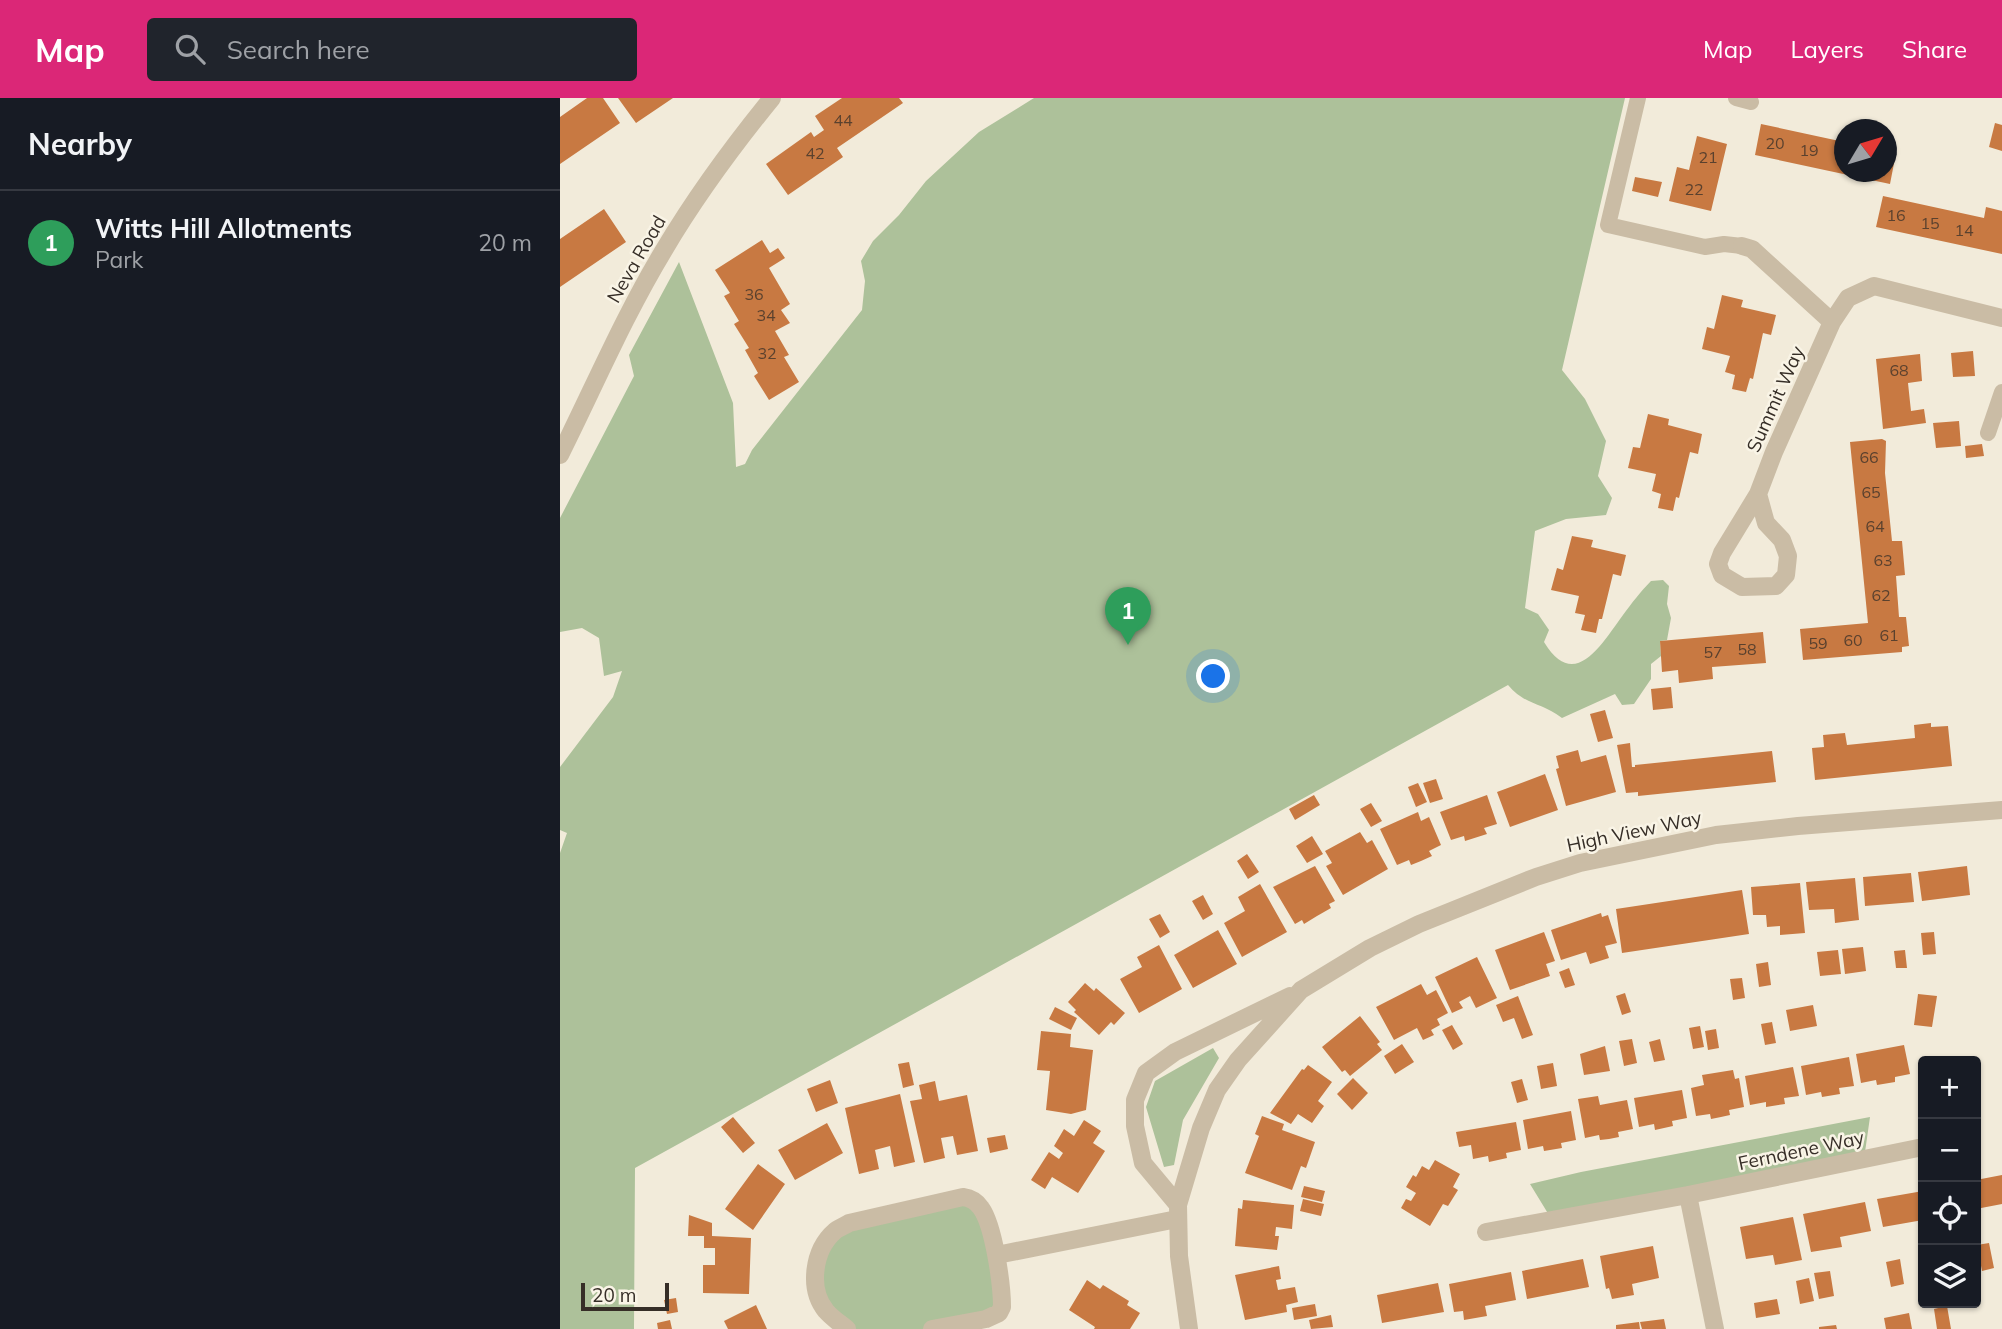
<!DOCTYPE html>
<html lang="en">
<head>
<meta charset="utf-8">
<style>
  :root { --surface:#171b24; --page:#20242c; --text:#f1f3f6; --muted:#9ea1a6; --line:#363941; --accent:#db2777 }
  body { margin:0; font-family:Mulish,sans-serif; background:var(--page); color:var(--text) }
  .controls { position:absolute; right:21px; bottom:21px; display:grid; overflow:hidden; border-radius:7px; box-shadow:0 2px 5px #0004 }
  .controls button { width:63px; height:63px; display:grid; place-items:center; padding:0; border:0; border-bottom:2px solid var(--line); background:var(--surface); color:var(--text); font:35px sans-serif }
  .compass { position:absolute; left:1274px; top:21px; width:63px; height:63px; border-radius:50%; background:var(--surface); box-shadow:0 2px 5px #0004; rotate:52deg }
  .scale { position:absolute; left:21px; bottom:18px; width:88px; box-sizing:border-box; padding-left:7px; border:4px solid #362e27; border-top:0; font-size:19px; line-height:24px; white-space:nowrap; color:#362e27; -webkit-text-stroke:5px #f9f4e6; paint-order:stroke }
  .you { position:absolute; left:654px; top:579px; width:24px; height:24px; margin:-18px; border:5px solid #fff; border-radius:50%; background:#1a73e8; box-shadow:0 0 0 10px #1a73e833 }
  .badge { display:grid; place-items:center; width:46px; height:46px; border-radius:50%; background:var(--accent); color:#fff; font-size:23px; font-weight:700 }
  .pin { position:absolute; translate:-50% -58px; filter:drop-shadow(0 2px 4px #0008) }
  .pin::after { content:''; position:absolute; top:37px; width:24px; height:21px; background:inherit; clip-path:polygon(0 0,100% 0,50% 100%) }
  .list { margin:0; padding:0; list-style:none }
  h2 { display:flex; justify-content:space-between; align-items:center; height:91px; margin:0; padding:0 28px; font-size:30px }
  h2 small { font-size:23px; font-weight:400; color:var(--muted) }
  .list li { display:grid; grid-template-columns:46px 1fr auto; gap:21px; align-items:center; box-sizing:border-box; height:105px; padding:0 28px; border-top:2px solid var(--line) }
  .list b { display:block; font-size:26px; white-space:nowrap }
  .list p { margin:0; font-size:23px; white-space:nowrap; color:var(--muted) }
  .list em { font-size:23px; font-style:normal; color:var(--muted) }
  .icon { flex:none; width:38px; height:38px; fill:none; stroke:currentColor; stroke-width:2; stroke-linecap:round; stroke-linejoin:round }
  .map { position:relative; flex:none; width:1442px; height:1231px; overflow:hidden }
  header { display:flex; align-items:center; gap:42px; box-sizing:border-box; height:98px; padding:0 35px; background:var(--accent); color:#fff }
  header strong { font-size:33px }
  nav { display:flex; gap:38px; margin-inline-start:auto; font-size:24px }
  .search { width:490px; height:63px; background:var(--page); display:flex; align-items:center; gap:18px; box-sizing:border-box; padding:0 24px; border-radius:7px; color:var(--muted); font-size:26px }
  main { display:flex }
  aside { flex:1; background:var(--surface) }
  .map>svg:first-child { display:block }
  .green { fill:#adc19a }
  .building { fill:#c87942 }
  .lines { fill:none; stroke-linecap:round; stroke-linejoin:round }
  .service { stroke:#cabca5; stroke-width:16 }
  .minor { stroke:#cabca5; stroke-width:18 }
  .labels { text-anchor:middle; stroke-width:5; stroke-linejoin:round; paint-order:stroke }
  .number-label { font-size:16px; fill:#5a412e }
  .street-label { font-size:19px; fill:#362e27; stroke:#f9f4e6 }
</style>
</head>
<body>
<header>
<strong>Map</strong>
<div class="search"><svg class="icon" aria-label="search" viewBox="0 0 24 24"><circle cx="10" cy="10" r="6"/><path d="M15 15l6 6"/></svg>Search here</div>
<nav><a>Map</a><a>Layers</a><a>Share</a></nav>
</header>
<main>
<aside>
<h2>Nearby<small></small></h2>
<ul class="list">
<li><span class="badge" style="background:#2e9e5b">1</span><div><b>Witts Hill Allotments</b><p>Park</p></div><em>20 m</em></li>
</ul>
</aside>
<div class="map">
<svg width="1442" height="1231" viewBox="0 0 1442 1231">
  <rect width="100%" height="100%" fill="#f2ebda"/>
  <path class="green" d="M474,0H1065L1002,272L1025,301L1046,343L1038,378L1052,400L1046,417L1006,421L975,433L965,510L978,516L989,532L984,544C1015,595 1042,545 1063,517C1072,505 1080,494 1091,483L1103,482L1109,488L1107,506L1111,520L1107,542L1100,543L1101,558L1091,566V581L1074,606L1062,607L1055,596L1002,620C981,604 966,608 948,587L75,1070L74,1231H0V755L7,735L0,732V669L53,599L62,573L44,578L39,540L22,530L0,534V420L74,278L69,257L119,164L173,305L176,369L185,366L192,352L302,212L305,183L301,163L313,143L339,117L366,83L419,34Z
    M653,950L659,960L623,1022L614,1067L604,1069L586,1009L595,983Z
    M1310,1019L1304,1061L992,1122L970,1086L1021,1074Z
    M402,1099L417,1106L442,1209L372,1231H287L266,1213L260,1154L275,1133Z"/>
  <path class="building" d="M27,0H43L60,25L0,66V19Z
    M58,0H113L76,25Z
    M282,0H339L343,5L277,50L283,59L228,97L206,66L251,34L254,39L264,32L255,18Z
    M1435,25L1442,27V53L1429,49Z
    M1201,26L1284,44V74H1326V53L1336,55L1330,86L1195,57Z
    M1137,38L1167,46L1151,113L1109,103L1117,69L1129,72Z
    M1075,79L1102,84L1098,99L1072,93Z
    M1323,98L1424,120L1426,109L1442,113V156L1316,129Z
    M44,111L66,144L0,189V141Z
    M202,142L210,155L218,150L225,160L209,170L230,206L221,212L230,225L215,233L229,257L224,259L239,284L209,302L194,278L198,275L185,252L189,250L174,226L179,223L164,198L170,195L155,172Z
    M1162,197L1183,202L1181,209L1216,217L1211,237L1203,235L1193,281L1190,280L1186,294L1172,291L1175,277L1165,274L1170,258L1142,251L1147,229L1154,231Z
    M1413,253L1415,278L1393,279L1391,255Z
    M1360,256L1362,283L1348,285L1350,304L1351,313L1364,311L1366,325L1323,331L1316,261Z
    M1088,316L1109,321L1108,327L1142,336L1138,356L1130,354L1119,400L1116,399L1113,413L1098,410L1101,396L1092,393L1096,376L1068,370L1073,349L1080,350Z
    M1399,323L1401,348L1376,350L1373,325Z
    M1322,341L1326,343L1325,375L1332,443H1342L1345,477L1336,478L1339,519H1346L1349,548L1342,549V554L1243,562L1240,531L1308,525L1290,344Z
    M1422,346L1424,358L1406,360L1405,348Z
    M1012,438L1033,442L1031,449L1066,457L1061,478L1053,476L1042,521H1039L1036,535L1021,532L1025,517L1015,515L1019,498L991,492L997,470L1003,472Z
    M1203,534L1206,565L1152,569L1153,581L1119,585L1118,572L1102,574L1100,543Z
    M1111,589L1113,610L1093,612L1091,591Z
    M1045,612L1053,640L1038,644L1030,616Z
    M1371,625V629L1388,628L1392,668L1255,682L1252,650L1264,649L1263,637L1285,635L1287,647L1355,640L1354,627Z
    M1070,645L1072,669H1075V667L1212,653L1216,684L1078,698V694L1066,695L1057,647Z
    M1018,652L1021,664L1046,657L1056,694L1006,708L996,671L999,670L996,658Z
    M985,676L998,712L950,729L937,694Z
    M876,681L883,701L870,705L863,685Z
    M858,685L867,704L856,709L848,689Z
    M754,697L760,707L735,722L729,711Z
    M927,697L937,726L924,730L927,736L905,743L904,738L891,742L880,714Z
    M811,705L822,723L811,729L800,711Z
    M858,714L861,723L869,719L881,747L869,753L872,758L861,763L851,767L849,762L837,767L820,731Z
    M800,734L807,745L812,742L828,771L783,797L766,768L772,765L765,753Z
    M752,738L763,756L747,765L736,748Z
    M687,756L699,774L688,781L677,763Z
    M755,768L775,803L769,806L771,810L757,818L744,826L742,822L735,826L713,789Z
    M1407,768L1410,797L1362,803L1358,774Z
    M1351,775L1354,804L1305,808L1303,779Z
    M1295,780L1299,822L1275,825L1274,811L1249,812L1246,784Z
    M1240,785L1245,835L1220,837V828L1207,829L1206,817H1193L1191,789Z
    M700,786L727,834L682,859L664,825L685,813L678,799Z
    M1182,792L1189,836L1062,855L1056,811Z
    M643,797L653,816L643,822L632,803Z
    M1041,815L1042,819L1048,817L1057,845L1045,848L1049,860L1030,866L1026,854L1001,862L991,832Z
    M600,816L610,834L600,840L589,821Z
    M658,832L677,866L633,890L614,857Z
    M984,834L995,863L986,866L990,878L950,892L935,852Z
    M1374,834L1376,856L1363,857L1361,835Z
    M599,847L622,891L579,915L560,881L582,869L577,859Z
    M1303,849L1306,873L1285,876L1282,851Z
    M1278,852L1281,876L1260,878L1257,854Z
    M1345,852L1347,870H1336L1334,853Z
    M917,859L937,900L916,910L910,898L899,904L903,910L892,915L875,879Z
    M1208,864L1211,887L1199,889L1196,866Z
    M1009,870L1015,887L1005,890L999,874Z
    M1182,880L1185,900L1173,902L1170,881Z
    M525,885L534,893L536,890L565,915L554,927L551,924L539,937L514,914L516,912L508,904Z
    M861,886L867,897L876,892L888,915L877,921L880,927L871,932L874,937L863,942L857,930L834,942L816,909Z
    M1065,895L1071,914L1062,917L1056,898Z
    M1358,896L1377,898L1372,929L1354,927Z
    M958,898L973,937L962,941L954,920L943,924L936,907Z
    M1253,907L1257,928L1230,933L1226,912Z
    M495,909L517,920L511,932L489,921Z
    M800,918L820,944L817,946L822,952L790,978L785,972L782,974L762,949Z
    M1212,924L1216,945L1205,947L1201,926Z
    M892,927L903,946L893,952L882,932Z
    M1140,928L1144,949L1133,951L1129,930Z
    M1156,931L1159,950L1148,952L1145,933Z
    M481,933L511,936L510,949L533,952L526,1012L511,1016L486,1012L490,973L477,972Z
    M1072,941L1077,965L1064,968L1059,943Z
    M1100,941L1105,962L1094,964L1089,944Z
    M842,946L854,964L835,976L824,958Z
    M1344,947L1350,976L1335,979V984L1317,987L1316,982L1301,985L1296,956Z
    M1045,948L1050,973L1024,977L1020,956Z
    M1289,959L1294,988L1279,990L1280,996L1262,999L1261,994L1246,997L1241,968Z
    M349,964L354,987L343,990L338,966Z
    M993,965L997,988L981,991L977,968Z
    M748,967L772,984L758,1003L764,1008L752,1025L738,1016L731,1026L710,1015L742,971L744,972Z
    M1233,969L1239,998L1224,1000L1225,1006L1206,1009V1004L1190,1007L1185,978Z
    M1173,972L1175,981L1179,980L1184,1009L1169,1012L1170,1017L1161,1019L1151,1021L1150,1016L1136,1018L1131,990L1144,987L1142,977Z
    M793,980L808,995L792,1012L777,996Z
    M962,981L968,1002L957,1005L951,984Z
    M270,982L278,1005L256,1014L247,991Z
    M375,983L379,1003L407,997L418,1053L397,1057L393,1038L381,1040L385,1060L364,1065L350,1003L362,1001L359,987Z
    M1122,992L1127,1020L1112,1023L1113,1028L1095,1032L1094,1026L1079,1029L1074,1000Z
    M340,996L355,1064L334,1069L330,1048L315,1052L319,1071L299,1076L285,1010Z
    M1038,998L1040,1007L1067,1002L1073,1031L1058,1034L1059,1039L1049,1041L1040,1042L1039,1037L1025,1040L1018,1001Z
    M1011,1013L1016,1042L1001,1045L1002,1050L984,1053L983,1048L968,1051L963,1022Z
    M702,1018L724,1026L722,1032L755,1044L746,1070L741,1068L732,1092L685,1075L699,1038L695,1036Z
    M173,1019L195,1045L183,1055L161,1029Z
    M524,1022L541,1033L533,1045L545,1053L518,1095L492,1079L485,1091L471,1082L489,1054L499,1061L503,1055L494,1048L504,1031L514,1038Z
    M956,1024L961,1052L946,1055L947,1060L929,1064L928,1058L913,1061L911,1047L899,1049L896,1034Z
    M267,1025L283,1055L235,1082L218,1052Z
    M445,1037L448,1051L430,1055L427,1040Z
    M875,1062L900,1076L893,1089L898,1092L888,1108L883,1106L870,1128L841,1110L846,1101L851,1103L856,1095L846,1089L853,1077L856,1079L862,1068L869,1072Z
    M198,1066L225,1086L193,1132L165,1111Z
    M1442,1077V1106L1416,1111V1082Z
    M744,1088L765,1093L762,1104L741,1099Z
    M1363,1093V1122L1323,1129L1317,1101Z
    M743,1101L764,1106L761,1118L740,1113Z
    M683,1102L734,1107L732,1131L716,1129L715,1138H719L717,1152L675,1148L678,1110L682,1111Z
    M1305,1104L1311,1133L1280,1139L1282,1149L1251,1154L1243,1116Z
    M129,1117L152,1125V1138L191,1140L189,1196L143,1195V1167H155V1150H144V1138H128Z
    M1233,1119L1242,1162L1215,1167L1213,1157L1186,1161L1180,1129Z
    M1429,1145L1434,1170L1422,1173L1417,1147Z
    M1093,1148L1099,1180L1072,1186L1074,1197L1052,1201L1049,1190L1046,1191L1040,1158Z
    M1023,1161L1029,1189L967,1201L962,1173Z
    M1340,1161L1344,1186L1331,1189L1326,1164Z
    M719,1168L721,1181L716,1182L718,1192L735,1189L738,1204L726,1207L727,1214L685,1222L675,1177Z
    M1270,1173L1274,1198L1259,1201L1254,1175Z
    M951,1174L956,1202L925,1208L927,1218L904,1222L903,1213L894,1214L889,1186Z
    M1249,1180L1254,1203L1240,1206L1236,1183Z
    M527,1182L540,1191L543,1187L569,1203L567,1207L580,1215L570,1231H534L535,1229L509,1212Z
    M878,1185L884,1214L822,1225L817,1197Z
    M116,1200L118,1214L107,1216L104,1202Z
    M1217,1201L1220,1216L1196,1220L1194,1205Z
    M755,1206L757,1218L734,1222L732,1210Z
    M196,1207L207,1231H168L164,1223Z
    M1387,1208L1391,1231H1377L1374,1211Z
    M1349,1215L1352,1231H1326L1324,1220Z
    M771,1217L773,1229L751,1231L749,1222Z
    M1104,1221L1106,1231H1082L1080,1224Z
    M110,1222L112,1231H98L97,1225Z
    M1079,1224L1080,1231H1056V1227Z
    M1276,1227L1277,1231H1259V1229Z"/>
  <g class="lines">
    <path class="service" d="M1078,0L1048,127L1145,149L1164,146L1182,148
      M1176,0L1191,4
      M1428,335L1442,294"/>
    <path class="minor" d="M1182,148L1192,151L1272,224
      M0,357C34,289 64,218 104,152C136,98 173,48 212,0
      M1198,396L1206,425L1222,442L1228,458L1226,477L1216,488L1182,489L1162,477L1158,466L1162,455L1198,396L1214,354L1272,224L1288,200L1314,188L1442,220
      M1128,1097L1155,1231
      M618,1107L583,1065L575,1028V1002L586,975L615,954L730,898
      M926,1134L1128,1097L1363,1049
      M437,1157L617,1121
      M287,1231C281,1226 272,1220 266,1213C248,1191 253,1152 275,1133C278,1130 285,1128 289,1125L403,1099C410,1100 417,1104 421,1110C434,1128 442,1187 442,1209L439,1215L426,1221L372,1231
      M629,1231L619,1158L618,1107L641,1030L657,992L678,962L741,892L810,850L859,826L976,779L1020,765L1156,737L1238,728L1442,712"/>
  </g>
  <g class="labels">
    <g class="number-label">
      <text x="283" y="28">44</text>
      <text x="1215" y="51">20</text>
      <text x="1249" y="58">19</text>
      <text x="255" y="61">42</text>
      <text x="1148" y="65">21</text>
      <text x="1134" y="97">22</text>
      <text x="1336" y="123">16</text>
      <text x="1370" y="131">15</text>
      <text x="1404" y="138">14</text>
      <text x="194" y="202">36</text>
      <text x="206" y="223">34</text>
      <text x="207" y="261">32</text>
      <text x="1339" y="278">68</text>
      <text x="1309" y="365">66</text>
      <text x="1311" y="400">65</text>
      <text x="1315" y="434">64</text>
      <text x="1323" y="468">63</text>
      <text x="1321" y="503">62</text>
      <text x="1329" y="543">61</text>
      <text x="1293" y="548">60</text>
      <text x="1258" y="551">59</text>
      <text x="1187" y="557">58</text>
      <text x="1153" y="560">57</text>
    </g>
    <g class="street-label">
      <text transform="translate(76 161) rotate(-60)" y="7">Neva Road</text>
      <text transform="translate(1215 301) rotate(-66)" y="7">Summit Way</text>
      <text transform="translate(1074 733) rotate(-12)" y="7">High View Way</text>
      <text transform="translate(1241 1052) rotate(-12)" y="7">Ferndene Way</text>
    </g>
  </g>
</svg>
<div class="controls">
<button>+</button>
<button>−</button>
<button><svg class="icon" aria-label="locate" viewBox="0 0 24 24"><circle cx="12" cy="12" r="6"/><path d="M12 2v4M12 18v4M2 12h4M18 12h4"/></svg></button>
<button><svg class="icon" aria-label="layers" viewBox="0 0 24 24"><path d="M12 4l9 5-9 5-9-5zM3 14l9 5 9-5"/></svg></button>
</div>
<svg class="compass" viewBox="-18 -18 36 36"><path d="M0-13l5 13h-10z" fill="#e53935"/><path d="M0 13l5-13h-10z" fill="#9ea1a6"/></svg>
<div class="scale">20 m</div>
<div class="you"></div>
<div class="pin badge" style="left:568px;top:547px;background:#2e9e5b">1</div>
</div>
</main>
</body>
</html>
